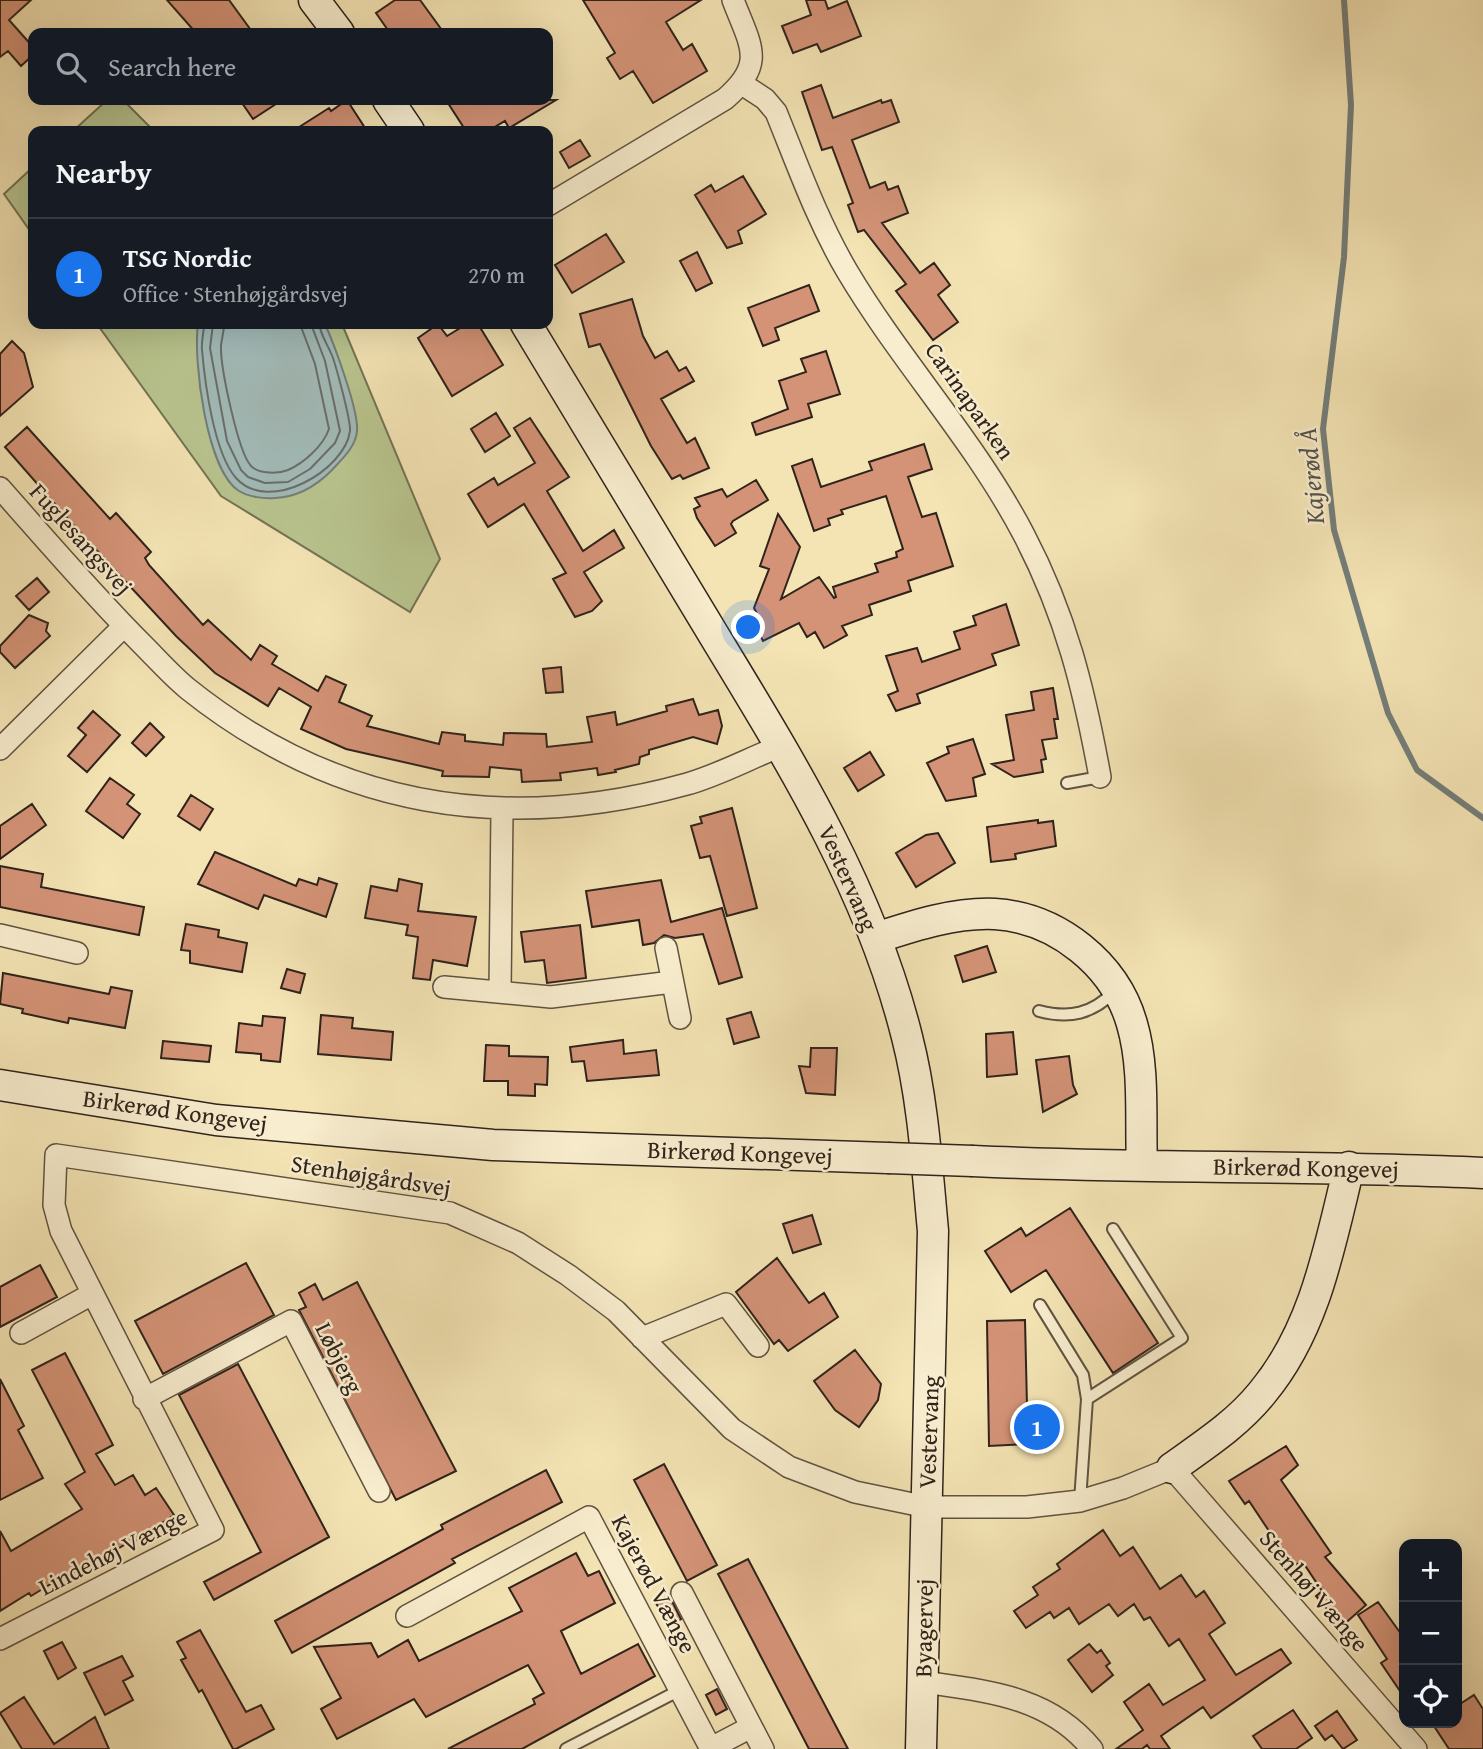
<!DOCTYPE html>
<html lang="en">
<head>
<meta charset="utf-8">
<style>
  :root { --surface:#171b24; --page:#20242c; --text:#f1f3f6; --muted:#9ea1a6; --line:#363941; --accent:#1a73e8 }
  body { margin:0; font-family:"Gentium Book Plus",serif; background:var(--page); color:var(--text) }
  .controls { position:absolute; right:21px; bottom:21px; display:grid; overflow:hidden; border-radius:14px; box-shadow:0 7px 28px #0002 }
  .controls button { width:63px; height:63px; display:grid; place-items:center; padding:0; border:0; border-bottom:2px solid var(--line); background:var(--surface); color:var(--text); font:35px sans-serif }
  .you { position:absolute; left:749px; top:628px; width:24px; height:24px; margin:-18px; border:5px solid #fff; border-radius:50%; background:#1a73e8; box-shadow:0 0 0 10px #1a73e833 }
  .badge { display:grid; place-items:center; width:46px; height:46px; border-radius:50%; background:var(--accent); color:#fff; font-size:23px; font-weight:700 }
  .pin { position:absolute; translate:-50% -50%; border:4px solid #fff; box-shadow:0 2px 7px #0006 }
  .list { margin:0; padding:0; list-style:none }
  h2 { display:flex; justify-content:space-between; align-items:center; height:91px; margin:0; padding:0 28px; font-size:30px }
  h2 small { font-size:23px; font-weight:400; color:var(--muted) }
  .list li { display:grid; grid-template-columns:46px 1fr auto; gap:21px; align-items:center; box-sizing:border-box; height:112px; padding:0 28px; border-top:2px solid var(--line) }
  .list b { display:block; font-size:26px; white-space:nowrap }
  .list p { margin:0; font-size:23px; white-space:nowrap; color:var(--muted) }
  .list em { font-size:23px; font-style:normal; color:var(--muted) }
  .icon { flex:none; width:38px; height:38px; fill:none; stroke:currentColor; stroke-width:2; stroke-linecap:round; stroke-linejoin:round }
  .map { position:relative; flex:none; width:1483px; height:1749px; overflow:hidden }
  .search { position:absolute; background:var(--surface); box-shadow:0 7px 28px #0002; left:28px; top:28px; width:525px; height:77px; display:flex; align-items:center; gap:18px; box-sizing:border-box; padding:0 24px; border-radius:14px; color:var(--muted); font-size:26px }
  .panel { position:absolute; background:var(--surface); box-shadow:0 7px 28px #0002; left:28px; top:126px; width:525px; height:203px; border-radius:14px }
  .map>svg:first-child { display:block }
  .green { fill:#b9c58f; stroke:#747455; stroke-width:2 }
  .water { fill:#a2bbb9; stroke:#747e7a; stroke-width:2 }
  .lines { fill:none; stroke-linecap:round; stroke-linejoin:round }
  .shore { stroke:#686f6a; stroke-width:2 }
  .stream { stroke:#747e7a; stroke-width:6 }
  .building { fill:#d49377; stroke:#2f231b; stroke-width:2 }
  .lane-casing { stroke:#605341; stroke-width:14 }
  .street-casing { stroke:#605341; stroke-width:24 }
  .secondary-casing { stroke:#2f231b; stroke-width:33 }
  .lane { stroke:#f8edce; stroke-width:10 }
  .street { stroke:#f8edce; stroke-width:21 }
  .secondary { stroke:#f8edce; stroke-width:30 }
  .secondary-bridge-casing { stroke:#2f231b; stroke-width:33; stroke-linecap:butt }
  .secondary-bridge { stroke:#f8edce; stroke-width:30 }
  .labels { text-anchor:middle; stroke-width:5; stroke-linejoin:round; paint-order:stroke }
  .street-label { font-size:24px; fill:#2f231b; stroke:#f8edce }
  .water-label { font-size:26px; font-style:italic; fill:#52514a; stroke:#f8edce }
</style>
</head>
<body>
<div class="map">
<svg width="1483" height="1749" viewBox="0 0 1483 1749">
  <rect width="100%" height="100%" fill="#f4e4b4"/>
  <filter id="stains"><feTurbulence type="fractalNoise" baseFrequency=".00286" numOctaves="4"/><feColorMatrix values="0 0 0 0 .2 0 0 0 0 .09 0 0 0 0 .02 0 0 0 .5 -.17"/></filter>
  <radialGradient id="worn" r=".72"><stop offset=".6" stop-color="#630" stop-opacity="0"/><stop offset="1" stop-color="#630" stop-opacity=".3"/></radialGradient>
  <path class="green" d="M107,100H123L154,131H73Z
    M33,167V235L4,194Z
    M97,324H342L440,559L410,612L221,496Z"/>
  <path class="water" d="M198,324H325C334,344 359,411 357,431C356,447 341,460 331,471C315,487 298,497 275,498C264,499 249,497 239,491C206,470 193,359 198,324Z"/>
  <g class="lines">
    <path class="shore" d="M204,324C204,332 201,342 202,350C205,384 214,453 236,478C269,515 345,470 350,431C351,421 337,370 333,358C329,347 321,336 319,324
      M213,324L210,348L227,441L241,470L248,477L265,483L288,482L310,469L335,443L340,431L325,361L311,324
      M224,324C224,331 222,338 221,345C220,366 238,452 251,466C259,474 278,474 288,470C304,463 323,446 329,429L315,364L300,324"/>
    <path class="stream" d="M1344,0L1351,105L1344,257L1323,429L1334,530L1388,713L1417,770L1483,818"/>
  </g>
  <path class="building" d="M0,0H31L9,20L33,47V55L21,66L8,51L0,57Z
    M167,0H229L253,33H196Z
    M395,0H420L444,33H390L376,13Z
    M583,0H701L666,22L683,50L692,44L707,71L653,103L633,71L620,79L607,58L615,53Z
    M806,0H825L828,9L847,1L861,36L821,52L817,44L793,53L782,26L811,15Z
    M821,85L833,118L881,100L882,103L891,100L899,122L852,140L870,188L885,182L888,190L898,186L908,213L882,223L920,273L934,263L950,285L938,295L958,322L933,340L896,291L906,284L864,230L858,232L848,205L853,203L832,147L822,150L802,92Z
    M240,100H282L253,119Z
    M347,100L367,131H293L329,108L331,111Z
    M446,100H556L509,128L505,121L488,131H466Z
    M580,140L590,156L569,168L560,152Z
    M743,176L766,214L738,231L742,243L727,248L695,195L711,185L715,192Z
    M606,234L624,262L572,293L555,265Z
    M697,252L712,283L696,291L680,261Z
    M809,285L819,311L775,328L779,340L763,346L748,308Z
    M632,299L643,336L655,358L667,351L679,371L686,367L694,381L661,399L687,443L695,438L709,468L683,479L680,475L672,479L651,446L600,344L589,347L580,314Z
    M438,324L447,336L467,324H478L503,365L452,396L418,338Z
    M12,341L24,353L33,387L0,416V354Z
    M826,351L840,394L808,404L812,417L756,435L752,423L788,409L779,381L806,372L801,359Z
    M496,413L510,436L485,452L471,429Z
    M530,418L569,477L547,491L583,551L614,530L624,548L584,572L602,601L592,611L575,617L553,579L566,573L524,504L488,527L468,494L494,478L498,485L535,463L514,428Z
    M27,427L110,519L116,513L151,552L145,558L149,565L203,625L208,620L251,660L260,645L277,656L272,664L318,691L326,676L346,685L339,702L372,716L367,726L439,744L442,732L465,735V741L503,745L504,733L546,734L547,747L592,742L587,717L615,712L617,725L667,711L666,706L693,699L699,715L718,710L722,726L717,744L693,737L649,750V754L640,757L639,764L615,770L616,772L598,775L597,768L560,773L561,780L522,782L521,770L490,767L489,777L442,776L443,771L346,749L301,729L311,707L279,688L268,706L215,673L176,636L76,528L5,447Z
    M924,444L932,469L908,477L922,517L936,513L953,566L908,581L911,591L869,605L872,615L842,626L847,635L824,648L815,632L807,637L799,623L763,641L754,624L761,621L754,608L769,569L760,566L778,514L800,547L781,599L819,577L834,598L836,597L833,587L878,572L875,564L897,557L896,552L903,549L886,496L841,510L843,514L828,519L830,525L814,531L792,466L812,459L821,487L872,470L869,462Z
    M756,480L768,500L733,521L731,524L736,533L715,546L697,518L694,509L700,506L695,498L722,489L727,497Z
    M37,578L49,592L29,610L16,596Z
    M1006,604L1019,645L992,654L996,665L917,694L920,703L896,711L888,695L898,691L886,656L917,648L922,662L960,649L954,632L976,625L973,616Z
    M29,615L48,623L46,631L50,636L15,668L0,652V646Z
    M561,667L563,692L546,693L543,669Z
    M1053,688L1058,719H1054L1057,738L1042,740L1046,759L1041,760L1043,772L1014,777L992,764L1014,760L1006,715L1034,710L1031,692Z
    M93,711L120,735L87,772L68,756L86,735L78,728Z
    M150,723L164,737L146,756L132,743Z
    M973,739L985,774L973,778L976,796L946,801L927,763L949,753L947,747Z
    M870,752L884,775L858,791L844,768Z
    M110,778L134,795L127,804L140,814L123,838L86,811Z
    M191,795L213,809L200,830L178,816Z
    M32,804L46,825L0,859V826Z
    M732,808L757,908L727,916L710,856L700,858L691,826L702,823L700,817Z
    M1038,820V823L1053,821L1056,846L1015,854L1016,859L991,862L987,827Z
    M938,833L955,863L916,887L896,853L926,835Z
    M215,852L296,886L299,879L317,885L319,878L337,884L326,917L264,895L258,909L198,884Z
    M0,866L43,874L41,887L144,907L139,935L0,907Z
    M399,879L422,884L418,911L476,917L467,966L433,960L430,980L413,978L418,937L406,935L408,925L365,918L371,886L397,891Z
    M661,880L671,922L722,908L742,977L719,984L703,934L675,938L664,935L654,943L643,945L639,920L592,927L586,891Z
    M186,924L219,930L218,937L247,943L242,972L190,963V951L181,950Z
    M580,925L586,978L547,983L544,960L525,962L521,932Z
    M987,946L996,972L963,982L955,956Z
    M287,969L305,974L300,993L281,988Z
    M3,973L109,994L111,987L132,991L125,1028L69,1018L68,1023L22,1013L23,1009L0,1004Z
    M751,1012L759,1037L734,1044L727,1019Z
    M321,1015L353,1018L352,1028L393,1032L391,1060L318,1054Z
    M263,1016L285,1018L280,1062L261,1060V1054L236,1052L239,1023L262,1026Z
    M1013,1032L1017,1074L987,1077L986,1034Z
    M623,1040L624,1054L656,1050L659,1075L587,1081L584,1061L572,1062L570,1047Z
    M163,1041L211,1046L209,1062L161,1058Z
    M486,1045L509,1046V1056L548,1057L547,1085L535,1084V1096L508,1095V1081H484Z
    M811,1048H837L835,1095L806,1093L799,1066L810,1067Z
    M1069,1056L1073,1085L1077,1094L1043,1112L1036,1060Z
    M1070,1208L1158,1343L1113,1373L1046,1270L1011,1292L985,1251L1021,1228L1026,1236Z
    M812,1215L821,1244L793,1253L783,1224Z
    M777,1258L809,1303L824,1293L838,1317L788,1351L779,1340L774,1344L736,1292Z
    M246,1263L274,1315L163,1374L135,1321Z
    M40,1265L57,1297L0,1327V1287Z
    M357,1282L456,1471L396,1500L299,1310L306,1307L299,1293L315,1284L323,1300Z
    M1025,1320L1027,1406H1050L1052,1443L989,1446L987,1321Z
    M855,1350L881,1384L878,1400L859,1427L835,1410L814,1381Z
    M65,1353L113,1445L96,1454L115,1485L133,1475L145,1495L156,1488L174,1515L132,1543L131,1541L99,1560L97,1557L65,1578L64,1576L31,1596L29,1593L0,1611V1531L11,1551L82,1509L65,1484L85,1472L32,1370Z
    M238,1364L329,1537L214,1600L204,1582L261,1552L179,1395Z
    M0,1379L24,1426L18,1430L43,1478L0,1500Z
    M1286,1446L1298,1465L1281,1480L1331,1553L1325,1557L1366,1605L1342,1626L1316,1596L1322,1591L1302,1561L1293,1567L1249,1501L1245,1504L1229,1481Z
    M664,1464L717,1565L687,1581L634,1480Z
    M546,1470L562,1502L452,1559L455,1563L292,1653L275,1621L443,1529L441,1525Z
    M1103,1530L1120,1556L1133,1547L1160,1589L1181,1575L1196,1597L1204,1591L1225,1623L1209,1634L1236,1675L1281,1649L1291,1663L1211,1718L1203,1707L1161,1736L1170,1749H1150L1147,1745L1142,1749H1116L1143,1730L1124,1702L1149,1684L1163,1705L1205,1680L1179,1639L1169,1646L1150,1617L1144,1620L1134,1604L1118,1616L1109,1604L1079,1624L1069,1608L1054,1618L1050,1612L1026,1628L1014,1611L1038,1595L1033,1587L1060,1569L1057,1564Z
    M576,1553L588,1576L599,1571L615,1603L561,1631L581,1674L638,1644L655,1676L522,1749H448L535,1704L533,1699L544,1693L528,1665L426,1717L414,1699L337,1739L321,1709L341,1698L314,1647L371,1643L378,1657L408,1640L419,1661L522,1611L509,1588Z
    M748,1559L848,1749H809L718,1574Z
    M669,1595L681,1619L669,1626L656,1603Z
    M1378,1602L1404,1638V1697L1381,1663L1387,1659L1358,1615Z
    M200,1630L246,1712L261,1705L274,1729L236,1749H233L202,1690L199,1692L181,1660L186,1658L177,1642Z
    M62,1642L76,1668L58,1679L44,1651Z
    M1089,1644L1097,1653L1101,1650L1110,1663L1106,1666L1113,1675L1092,1692L1068,1660Z
    M122,1656L133,1676L123,1681L133,1700L105,1715L84,1673Z
    M717,1689L727,1709L716,1715L706,1695Z
    M1474,1695L1483,1709V1749H1449L1432,1723H1457V1706Z
    M24,1697L54,1744L95,1717L109,1749H22L0,1713Z
    M1293,1710L1312,1738L1296,1749H1262L1253,1736Z
    M1337,1711L1357,1740L1343,1749L1332,1735L1325,1740L1315,1726Z"/>
  <g class="lines">
    <defs>
      <path id="lane" d="M1067,783L1100,777
        M1039,1011C1070,1019 1092,1014 1115,991
        M1040,1305L1083,1375L1087,1399L1080,1501
        M1087,1399L1182,1338L1113,1229
        M566,1749L680,1690"/>
      <path id="street" d="M742,84L765,99L776,112C798,166 817,220 847,271C901,362 975,441 1024,535C1066,615 1084,689 1100,777
        M548,205L725,99C767,63 750,45 733,0
        M0,488C47,541 93,595 143,645C158,660 172,676 188,689C337,808 506,834 687,784C719,775 750,758 781,746
        M0,749L124,626
        M0,935L77,953
        M666,948L680,1018
        M444,987L551,997L672,982
        M500,992L502,810
        M21,1333L92,1294
        M642,1338L726,1304L758,1346
        M144,1399L291,1321L379,1491
        M682,1593L763,1749
        M407,1616L589,1517L711,1749
        M0,1639L213,1530L61,1231L54,1205L56,1155L450,1213L518,1243L568,1275L616,1311L732,1429L789,1467L855,1492L927,1507H1027L1080,1501L1123,1488L1172,1468L1416,1749
        M923,1682C986,1691 1049,1696 1092,1749
        M711,1748L751,1727"/>
      <path id="secondary" d="M314,0L339,33
        M388,100L409,131
        M526,324C590,430 654,536 718,642C794,767 871,892 907,1037C923,1099 927,1167 933,1231L921,1749
        M876,938C913,926 955,912 995,914C1057,918 1115,964 1132,1024C1145,1068 1140,1120 1142,1166
        M0,1085L216,1120L493,1145L888,1158
        M973,1161C1143,1169 1313,1165 1483,1173
        M1172,1468C1204,1445 1237,1424 1262,1393C1315,1330 1330,1245 1349,1167"/>
    </defs>
    <use href="#lane" class="lane-casing"/>
    <use href="#street" class="street-casing"/>
    <use href="#secondary" class="secondary-casing"/>
    <use href="#lane" class="lane"/>
    <use href="#street" class="street"/>
    <use href="#secondary" class="secondary"/>
    <defs>
      <path id="secondary-bridge" d="M888,1158L973,1161"/>
    </defs>
    <use href="#secondary-bridge" class="secondary-bridge-casing"/>
    <use href="#secondary-bridge" class="secondary-bridge"/>
  </g>
  <g class="labels">
    <g class="street-label">
      <text transform="translate(970 401) rotate(55)" y="8">Carinaparken</text>
      <text transform="translate(81 539) rotate(48)" y="8">Fuglesangsvej</text>
      <text transform="translate(848 878) rotate(66)" y="8">Vestervang</text>
      <text transform="translate(175 1111) rotate(8)" y="8">Birkerød Kongevej</text>
      <text transform="translate(740 1153) rotate(2)" y="8">Birkerød Kongevej</text>
      <text transform="translate(1306 1168) rotate(1)" y="8">Birkerød Kongevej</text>
      <text transform="translate(371 1176) rotate(9)" y="8">Stenhøjgårdsvej</text>
      <text transform="translate(339 1358) rotate(63)" y="8">Løbjerg</text>
      <text transform="translate(929 1432) rotate(-88)" y="8">Vestervang</text>
      <text transform="translate(113 1552) rotate(-27)" y="8">Lindehøj Vænge</text>
      <text transform="translate(654 1584) rotate(62)" y="8">Kajerød Vænge</text>
      <text transform="translate(1314 1591) rotate(49)" y="8">Stenhøj Vænge</text>
      <text transform="translate(924 1628) rotate(-89)" y="8">Byagervej</text>
    </g>
    <g class="water-label">
      <text transform="translate(1311 476) rotate(-95)" y="9">Kajerød Å</text>
    </g>
  </g>
  <rect width="100%" height="100%" filter="url(#stains)"/>
  <rect width="100%" height="100%" fill="url(#worn)"/>
</svg>
<div class="controls">
<button>+</button>
<button>−</button>
<button><svg class="icon" aria-label="locate" viewBox="0 0 24 24"><circle cx="12" cy="12" r="6"/><path d="M12 2v4M12 18v4M2 12h4M18 12h4"/></svg></button>
</div>
<div class="you"></div>
<div class="pin badge" style="left:1037px;top:1427px">1</div>
<div class="search"><svg class="icon" aria-label="search" viewBox="0 0 24 24"><circle cx="10" cy="10" r="6"/><path d="M15 15l6 6"/></svg>Search here</div>
<section class="panel">
<h2>Nearby<small></small></h2>
<ul class="list">
<li><span class="badge">1</span><div><b>TSG Nordic</b><p>Office · Stenhøjgårdsvej</p></div><em>270 m</em></li>
</ul>
</section>
</div>
</body>
</html>
